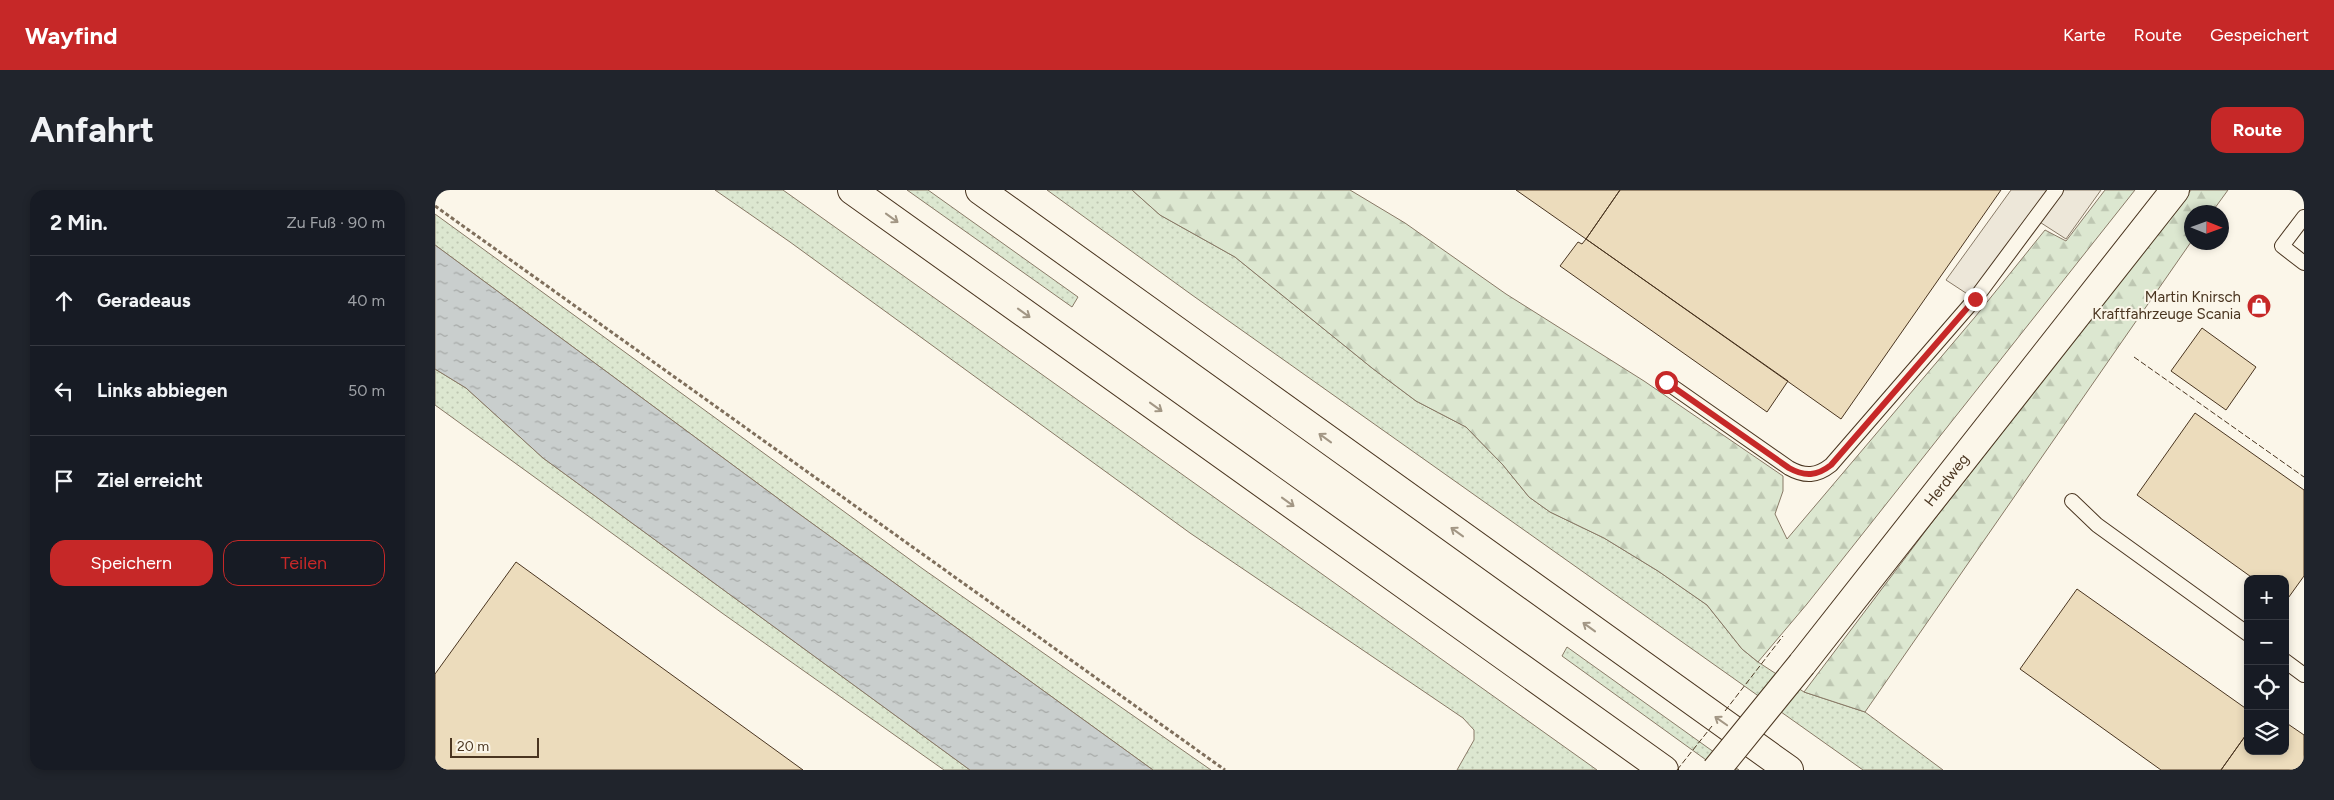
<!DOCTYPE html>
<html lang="de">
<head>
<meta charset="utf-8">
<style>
  :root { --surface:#171b24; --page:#20242c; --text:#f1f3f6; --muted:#9ea1a6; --line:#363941; --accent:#c62828 }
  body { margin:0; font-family:Figtree,sans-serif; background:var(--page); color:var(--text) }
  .controls { position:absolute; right:15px; bottom:15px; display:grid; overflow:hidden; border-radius:10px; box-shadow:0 2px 8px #0003 }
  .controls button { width:45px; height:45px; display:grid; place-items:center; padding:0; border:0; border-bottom:1px solid var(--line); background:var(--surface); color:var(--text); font:25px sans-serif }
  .compass { position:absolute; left:1749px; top:15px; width:45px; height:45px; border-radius:50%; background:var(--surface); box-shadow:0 2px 8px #0003; rotate:91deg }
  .scale { position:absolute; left:15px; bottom:12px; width:89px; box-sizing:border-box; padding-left:5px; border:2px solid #4a3520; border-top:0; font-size:14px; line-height:18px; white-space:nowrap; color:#4a3520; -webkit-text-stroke:4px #fbf6e9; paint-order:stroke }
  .stop { position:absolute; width:15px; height:15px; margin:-11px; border:4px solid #c62828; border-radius:50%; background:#fff }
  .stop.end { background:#c62828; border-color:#fff; box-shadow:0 1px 5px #0008 }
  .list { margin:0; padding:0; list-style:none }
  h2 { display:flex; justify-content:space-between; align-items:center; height:65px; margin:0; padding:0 20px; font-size:21px }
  h2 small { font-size:16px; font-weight:400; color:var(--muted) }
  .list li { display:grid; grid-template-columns:32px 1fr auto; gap:15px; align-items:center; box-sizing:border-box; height:90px; padding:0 20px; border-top:1px solid var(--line) }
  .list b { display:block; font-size:19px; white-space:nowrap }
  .list em { font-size:16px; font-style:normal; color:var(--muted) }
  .actions { display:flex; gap:10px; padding:15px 20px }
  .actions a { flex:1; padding:11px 0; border:1px solid var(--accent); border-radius:15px; text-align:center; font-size:18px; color:var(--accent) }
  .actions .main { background:var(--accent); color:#fff }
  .icon { flex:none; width:28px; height:28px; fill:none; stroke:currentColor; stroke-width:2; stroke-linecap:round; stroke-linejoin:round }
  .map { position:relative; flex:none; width:1869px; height:580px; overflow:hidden; border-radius:15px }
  header { display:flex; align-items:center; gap:30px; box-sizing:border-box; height:70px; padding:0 25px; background:var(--accent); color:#fff }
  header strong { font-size:24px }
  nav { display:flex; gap:28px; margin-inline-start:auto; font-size:18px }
  .intro { display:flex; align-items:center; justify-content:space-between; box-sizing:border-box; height:120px; padding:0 30px }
  h1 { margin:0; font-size:35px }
  .button { padding:12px 22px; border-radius:15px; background:var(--accent); color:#fff; font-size:18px; font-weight:700 }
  main { display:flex; gap:30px; padding:0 30px }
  aside { flex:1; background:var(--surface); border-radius:15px; box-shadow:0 2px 8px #0003 }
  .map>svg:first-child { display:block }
  .grass { fill:url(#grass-dots); stroke:#887966 }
  .forest { fill:url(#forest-firs); stroke:#887966 }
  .parking { fill:#ede7d9; stroke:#887966 }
  .water { fill:url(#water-ripples); stroke:#887966 }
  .building { fill:#ecdcbc; stroke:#4a3520 }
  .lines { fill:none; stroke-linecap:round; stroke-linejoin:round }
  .service-casing { stroke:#4a3520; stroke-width:16 }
  .secondary-casing { stroke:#4a3520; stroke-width:30 }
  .motorway-casing { stroke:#4a3520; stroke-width:30 }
  .path { stroke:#7f6f5c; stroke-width:3; stroke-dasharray:4 2.5; stroke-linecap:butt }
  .service { stroke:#fbf6e9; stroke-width:14 }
  .secondary { stroke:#fbf6e9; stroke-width:28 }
  .motorway { stroke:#fbf6e9; stroke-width:28 }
  .secondary-bridge-casing { stroke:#4a3520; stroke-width:30; stroke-linecap:butt }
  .secondary-bridge { stroke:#fbf6e9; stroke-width:28 }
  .fence { stroke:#4a3520; stroke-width:1; stroke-dasharray:6 2.5; stroke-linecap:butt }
  .oneway { stroke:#a29684 }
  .route { stroke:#c62828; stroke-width:6 }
  .labels { text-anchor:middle; stroke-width:4; stroke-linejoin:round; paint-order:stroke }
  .poi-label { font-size:15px; fill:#4a3520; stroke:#fbf6e9; text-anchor:end }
  .street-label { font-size:15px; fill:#4a3520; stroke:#fbf6e9 }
</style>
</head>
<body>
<header>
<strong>Wayfind</strong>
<nav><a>Karte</a><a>Route</a><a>Gespeichert</a></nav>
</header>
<div class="intro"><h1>Anfahrt</h1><a class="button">Route</a></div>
<main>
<aside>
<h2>2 Min.<small>Zu Fuß · 90 m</small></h2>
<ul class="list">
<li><svg class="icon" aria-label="ahead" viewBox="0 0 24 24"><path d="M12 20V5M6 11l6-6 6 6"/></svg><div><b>Geradeaus</b></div><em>40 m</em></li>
<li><svg class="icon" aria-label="left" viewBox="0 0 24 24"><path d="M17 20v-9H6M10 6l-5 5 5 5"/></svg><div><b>Links abbiegen</b></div><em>50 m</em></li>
<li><svg class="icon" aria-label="arrive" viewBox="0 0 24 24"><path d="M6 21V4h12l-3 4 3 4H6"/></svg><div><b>Ziel erreicht</b></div></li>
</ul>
<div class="actions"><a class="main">Speichern</a><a>Teilen</a></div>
</aside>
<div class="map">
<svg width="1869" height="580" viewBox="0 0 1869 580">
  <defs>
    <pattern id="grass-dots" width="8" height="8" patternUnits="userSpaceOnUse" patternTransform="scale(1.25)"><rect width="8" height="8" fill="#dce7d0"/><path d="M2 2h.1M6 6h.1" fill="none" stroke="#bec7b2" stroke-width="1.8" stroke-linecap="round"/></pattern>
    <pattern id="forest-firs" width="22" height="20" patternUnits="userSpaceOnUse" patternTransform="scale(1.25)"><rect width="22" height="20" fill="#dce7d0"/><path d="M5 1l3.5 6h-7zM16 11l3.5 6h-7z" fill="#bec7b2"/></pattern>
    <pattern id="water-ripples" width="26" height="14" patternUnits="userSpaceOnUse" patternTransform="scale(1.25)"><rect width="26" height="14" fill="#c9cecd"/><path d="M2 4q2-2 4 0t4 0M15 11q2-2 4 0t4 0" fill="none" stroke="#a5a8a6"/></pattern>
  </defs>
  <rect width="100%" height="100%" fill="#fbf6e9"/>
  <path class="grass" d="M280,0H348L1162,580H1022L1039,550V540L1028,528L755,343L355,52Z
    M472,0H493L643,107L637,117Z
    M612,0H697L725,25L800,67L937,178L981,211L1031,237L1068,275L1094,307L1115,322L1169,348L1223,381L1272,415L1307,459L1323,472L1369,502L1430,522L1508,580H1428L757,105Z
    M0,24L488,379L776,580H718L360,321L0,55Z
    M0,179L31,198L108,268L535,580H509L287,423L0,215Z
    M1132,457L1304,580H1285L1127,466Z"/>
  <path class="forest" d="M697,0H915L970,33L1071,104L1209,191L1348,286V301L1340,324L1352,349L1540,127L1610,40L1631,51L1670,0H1700L1372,414L1323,472L1307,459L1272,415L1223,381L1169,348L1115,322L1094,307L1068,275L1031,237L981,211L937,178L800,67L725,25Z
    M1756,0H1793L1777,22H1756V52L1430,522L1369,502L1492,339Z"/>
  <path class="parking" d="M1576,0H1666L1631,49L1600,29L1540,109L1511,90Z"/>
  <path class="water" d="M0,55L360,321L718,580H535L108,268L31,198L0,179Z"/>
  <path class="building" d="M1081,0H1185L1151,49Z
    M1185,0H1566L1406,229L1151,49Z
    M1151,49L1353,191L1332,222L1125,76L1143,52L1147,54Z
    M1767,138L1821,177L1791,220L1736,181Z
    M1760,223L1869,300V386L1851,411L1850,389H1819L1702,305Z
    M81,372L368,580H0V484Z
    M1642,399L1813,520V542L1786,580H1726L1585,479Z
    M1850,532L1869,545V580H1786L1813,542V561H1850Z"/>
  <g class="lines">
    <defs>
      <path id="service" d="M1869,27L1847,56L1869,73
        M1231,192L1354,278C1370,287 1382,286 1396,275L1540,109L1621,0
        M1637,311L1662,335L1813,444
        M1850,471L1869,485"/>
      <g id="secondary">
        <path id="s1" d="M1367,474L1740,0"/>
      </g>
      <path id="motorway" d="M417,0L1229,580
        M545,0L1354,580"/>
    </defs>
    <use href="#service" class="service-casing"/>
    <use href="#secondary" class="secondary-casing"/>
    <use href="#motorway" class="motorway-casing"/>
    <path class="path" d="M0,16L790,580"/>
    <use href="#service" class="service"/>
    <use href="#secondary" class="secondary"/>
    <use href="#motorway" class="motorway"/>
    <defs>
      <path id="secondary-bridge" d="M1281,580L1367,474"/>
    </defs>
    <use href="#secondary-bridge" class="secondary-bridge-casing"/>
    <use href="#secondary-bridge" class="secondary-bridge"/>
    <path class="fence" d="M1699,167L1869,287
      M1290,521L1348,446
      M1242,580L1277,536"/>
  </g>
  <defs><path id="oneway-shaft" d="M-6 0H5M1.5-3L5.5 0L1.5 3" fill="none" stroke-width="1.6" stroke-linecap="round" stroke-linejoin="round" transform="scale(1.25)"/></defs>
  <g class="oneway">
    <use href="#oneway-shaft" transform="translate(457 28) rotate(36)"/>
    <use href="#oneway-shaft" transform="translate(589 123) rotate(36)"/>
    <use href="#oneway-shaft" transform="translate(721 217) rotate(36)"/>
    <use href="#oneway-shaft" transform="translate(890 248) rotate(-144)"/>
    <use href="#oneway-shaft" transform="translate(853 312) rotate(36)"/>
    <use href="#oneway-shaft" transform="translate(1022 342) rotate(-144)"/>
    <use href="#oneway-shaft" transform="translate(1154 437) rotate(-144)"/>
    <use href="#oneway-shaft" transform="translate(1286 531) rotate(-145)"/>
  </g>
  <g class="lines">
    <path class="route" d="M1231,192L1354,278C1370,287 1382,286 1396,275L1540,109"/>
  </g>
  <defs>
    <symbol id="shop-disc" viewBox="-11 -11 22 22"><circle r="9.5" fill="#c62828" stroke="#fbf6e9"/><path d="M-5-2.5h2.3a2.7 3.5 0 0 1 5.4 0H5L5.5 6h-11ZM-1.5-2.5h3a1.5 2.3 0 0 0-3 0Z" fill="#fff"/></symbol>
  </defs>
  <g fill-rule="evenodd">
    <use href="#shop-disc" x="1810" y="102" width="28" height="28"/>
  </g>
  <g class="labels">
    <g class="poi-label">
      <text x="1806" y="112">Martin Knirsch<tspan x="1806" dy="17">Kraftfahrzeuge Scania</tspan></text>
    </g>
    <g class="street-label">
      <text dy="5" stroke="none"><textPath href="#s1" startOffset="234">Herdweg</textPath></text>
    </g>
  </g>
</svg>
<div class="controls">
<button>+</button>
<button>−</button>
<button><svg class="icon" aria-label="locate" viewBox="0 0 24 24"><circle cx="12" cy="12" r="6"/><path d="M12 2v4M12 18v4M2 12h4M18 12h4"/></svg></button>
<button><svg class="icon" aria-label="layers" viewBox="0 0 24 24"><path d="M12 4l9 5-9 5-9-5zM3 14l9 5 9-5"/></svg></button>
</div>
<svg class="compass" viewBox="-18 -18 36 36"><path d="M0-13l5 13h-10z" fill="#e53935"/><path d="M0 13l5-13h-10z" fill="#9ea1a6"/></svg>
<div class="scale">20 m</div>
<div class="stop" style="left:1231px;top:192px"></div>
<div class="stop end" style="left:1540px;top:109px"></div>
</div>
</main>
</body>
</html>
